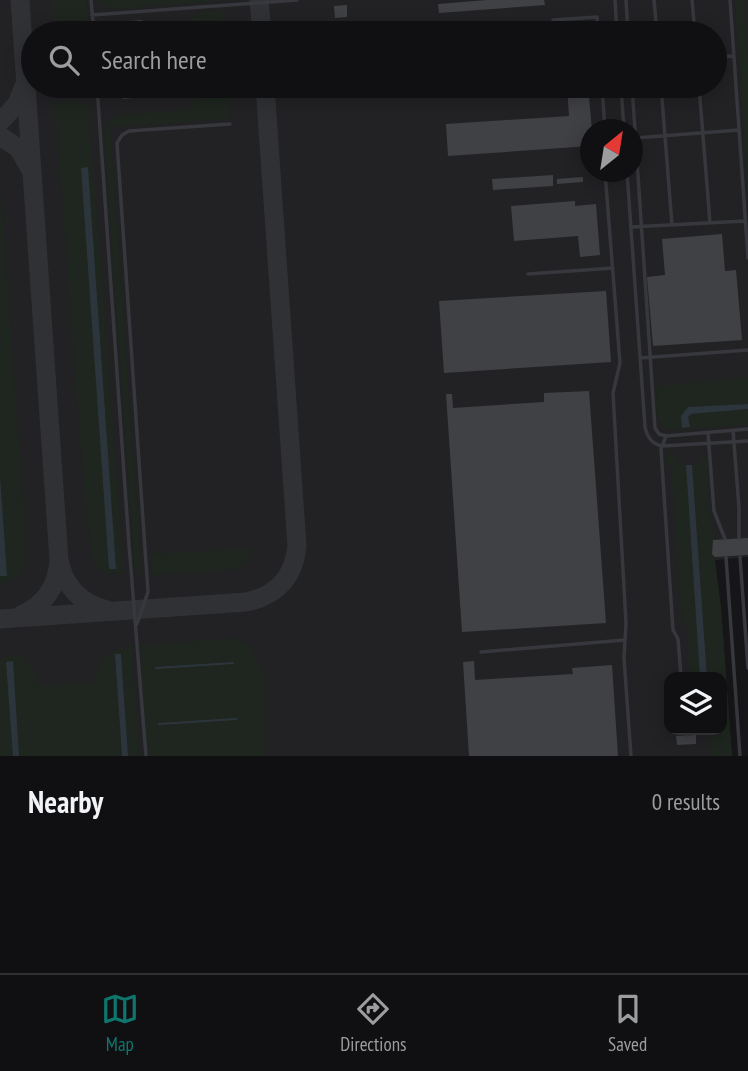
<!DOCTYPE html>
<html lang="en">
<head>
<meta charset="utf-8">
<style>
  :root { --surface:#101012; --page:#1e1e20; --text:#f1f3f6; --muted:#9c9d9f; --line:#303032; --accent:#0f766e }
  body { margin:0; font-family:"PT Sans Narrow",sans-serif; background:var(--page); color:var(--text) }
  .controls { position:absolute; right:21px; bottom:21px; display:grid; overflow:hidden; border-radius:14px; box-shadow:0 4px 18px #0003 }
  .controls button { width:63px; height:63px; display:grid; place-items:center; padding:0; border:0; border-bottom:2px solid var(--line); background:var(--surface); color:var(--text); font:35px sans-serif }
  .compass { position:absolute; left:580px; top:119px; width:63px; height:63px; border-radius:50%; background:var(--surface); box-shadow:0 4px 18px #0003; rotate:30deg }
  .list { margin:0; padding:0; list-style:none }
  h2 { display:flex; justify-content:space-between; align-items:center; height:91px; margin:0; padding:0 28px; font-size:30px }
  h2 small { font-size:23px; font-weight:400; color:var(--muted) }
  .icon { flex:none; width:38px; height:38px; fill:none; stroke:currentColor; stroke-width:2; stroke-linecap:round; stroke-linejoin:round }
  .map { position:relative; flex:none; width:748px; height:756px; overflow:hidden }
  .search { position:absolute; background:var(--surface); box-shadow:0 4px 18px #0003; left:21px; right:21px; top:21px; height:77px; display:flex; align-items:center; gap:18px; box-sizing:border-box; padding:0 24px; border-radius:38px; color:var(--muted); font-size:26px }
  .sheet { height:217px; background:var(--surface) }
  nav { display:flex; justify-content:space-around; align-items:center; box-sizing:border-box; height:98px; border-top:2px solid var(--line); background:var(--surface); font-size:19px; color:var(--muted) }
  nav a { display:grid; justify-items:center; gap:4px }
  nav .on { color:var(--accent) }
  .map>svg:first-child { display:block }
  .built { fill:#222225; fill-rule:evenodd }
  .green { fill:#1e261f; fill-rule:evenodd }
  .water { fill:#2c353c }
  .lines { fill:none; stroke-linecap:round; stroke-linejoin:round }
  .stream { stroke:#2c353c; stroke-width:2 }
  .taxiway { stroke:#303135; stroke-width:19 }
  .building { fill:#404145 }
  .service { stroke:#37383d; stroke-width:3.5 }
</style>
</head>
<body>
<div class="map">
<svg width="748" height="756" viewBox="0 0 748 756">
  <rect width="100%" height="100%" fill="#161618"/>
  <path class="built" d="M0,0H748V557L715,560L721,608L732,756H0ZM33,33H715V86H33ZM590,130H632V172H590ZM669,677H722V730H669Z"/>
  <path class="green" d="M54,0H86L88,33H54Z
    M97,0H222V1L110,9Z
    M735,0H743L748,74V199Z
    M222,10L224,33H190V21L198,13Z
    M193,86H227L230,119L110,127L141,575H135L104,132L108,123L117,115L194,109Z
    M82,101L87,104C103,260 111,418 124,574L103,573L94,565L85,503L55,102ZM82,168H88L116,568Z
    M0,182L27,555C23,570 18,582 0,584Z
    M748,377V404L688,407L682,427H690L688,417L691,414L748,409V425L670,430C653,425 657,401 656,386Z
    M701,450L707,460L709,516L716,540L712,545V553L714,554L721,608L732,756H712L710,730H722V677H707L692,465L701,464Z
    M667,452H675L677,465H686L700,677H690L687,623H682L671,465H665Z
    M253,548L245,563L232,570L152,575L151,554Z
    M231,638L249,644L263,672L266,756H147L140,646Z
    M132,644L140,756H128L121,654L115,655L122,756H0V659C26,648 31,662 38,685L92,683C103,658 104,651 132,644Z"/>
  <path class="water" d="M88,167L116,569H109L81,168Z
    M748,404V409L691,414L688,417L690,427L682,428L681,416L688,407Z
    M686,465H692L707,677H700Z
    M0,476L7,576H0Z
    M115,654H121L128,756H122Z
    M13,661L19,756H13L6,662Z"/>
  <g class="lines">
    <path class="stream" d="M156,668L233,663
      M159,724L236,719"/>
    <path class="taxiway" d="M20,0L59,560C64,586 81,604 107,610
      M259,0L262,33
      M0,122L17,104L24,86
      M0,136L18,148L31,170
      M21,615C45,605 57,586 59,561
      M0,619L246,602C277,596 294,577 297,546L265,86"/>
  </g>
  <path class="building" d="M487,0H544L545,5L439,13L438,4Z
    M347,5V17L335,18L334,6Z
    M142,20V33H119V22Z
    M122,86H143L144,97L123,99Z
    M567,86H588L592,130L590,146L448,156L446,124L569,116Z
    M553,175V186L493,190L492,179Z
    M583,177V182L557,184V179Z
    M575,201V206L596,204L600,255L580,257L578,236L514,241L511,206Z
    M722,234L725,271L736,270L742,340L653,346L647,277L665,275L662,239Z
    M606,291L611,362L444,373L439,301Z
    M589,391L606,623L462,632L446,394H452L453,408L544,402V393Z
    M748,538V555L715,557L712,554L713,540Z
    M474,661L475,680L573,674L572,668L612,665L618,756H469L463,662Z
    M696,735V744L677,745L676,736Z"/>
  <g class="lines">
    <path class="service" d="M91,0L94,33
      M615,0L617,33
      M626,0L628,33
      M654,0L657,33
      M692,0L695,33
      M730,0L748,258
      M92,15L297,0
      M553,20L597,17L598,33
      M715,57L734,56
      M97,86L129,545L146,756
      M602,86L605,130
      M621,86L624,130
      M632,86L655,428L659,434L666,436L748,429
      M661,86L672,225
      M699,86L710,223
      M635,138L739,130
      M605,172L620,363L613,393L626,623L624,658L631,756
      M627,172L645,427C647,437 652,444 662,446L748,441
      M631,227L745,221
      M528,274L613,268
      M640,358L748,350
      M733,430L739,508V538
      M708,433L714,511L725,539
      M666,436L661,449L673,630L678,639L681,677
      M726,557L740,756
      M740,557L748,668
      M137,624L148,592L117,143L122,135L129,131L230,124
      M481,652L625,640
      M685,730L686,735"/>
  </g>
</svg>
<div class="controls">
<button><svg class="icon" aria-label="layers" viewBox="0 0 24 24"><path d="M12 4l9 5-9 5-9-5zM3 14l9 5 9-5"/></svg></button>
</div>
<svg class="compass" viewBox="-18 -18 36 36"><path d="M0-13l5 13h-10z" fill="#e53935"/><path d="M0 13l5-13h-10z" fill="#9c9d9f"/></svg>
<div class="search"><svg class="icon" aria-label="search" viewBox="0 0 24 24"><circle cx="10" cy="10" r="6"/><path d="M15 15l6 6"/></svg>Search here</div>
</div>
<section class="sheet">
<h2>Nearby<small>0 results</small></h2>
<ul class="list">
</ul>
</section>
<nav>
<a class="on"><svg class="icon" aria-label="map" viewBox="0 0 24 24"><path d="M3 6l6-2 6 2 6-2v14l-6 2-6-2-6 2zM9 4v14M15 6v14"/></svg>Map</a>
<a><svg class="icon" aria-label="directions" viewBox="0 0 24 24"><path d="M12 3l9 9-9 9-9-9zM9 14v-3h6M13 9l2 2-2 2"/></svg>Directions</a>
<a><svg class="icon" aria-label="saved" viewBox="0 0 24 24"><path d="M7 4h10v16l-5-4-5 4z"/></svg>Saved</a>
</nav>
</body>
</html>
